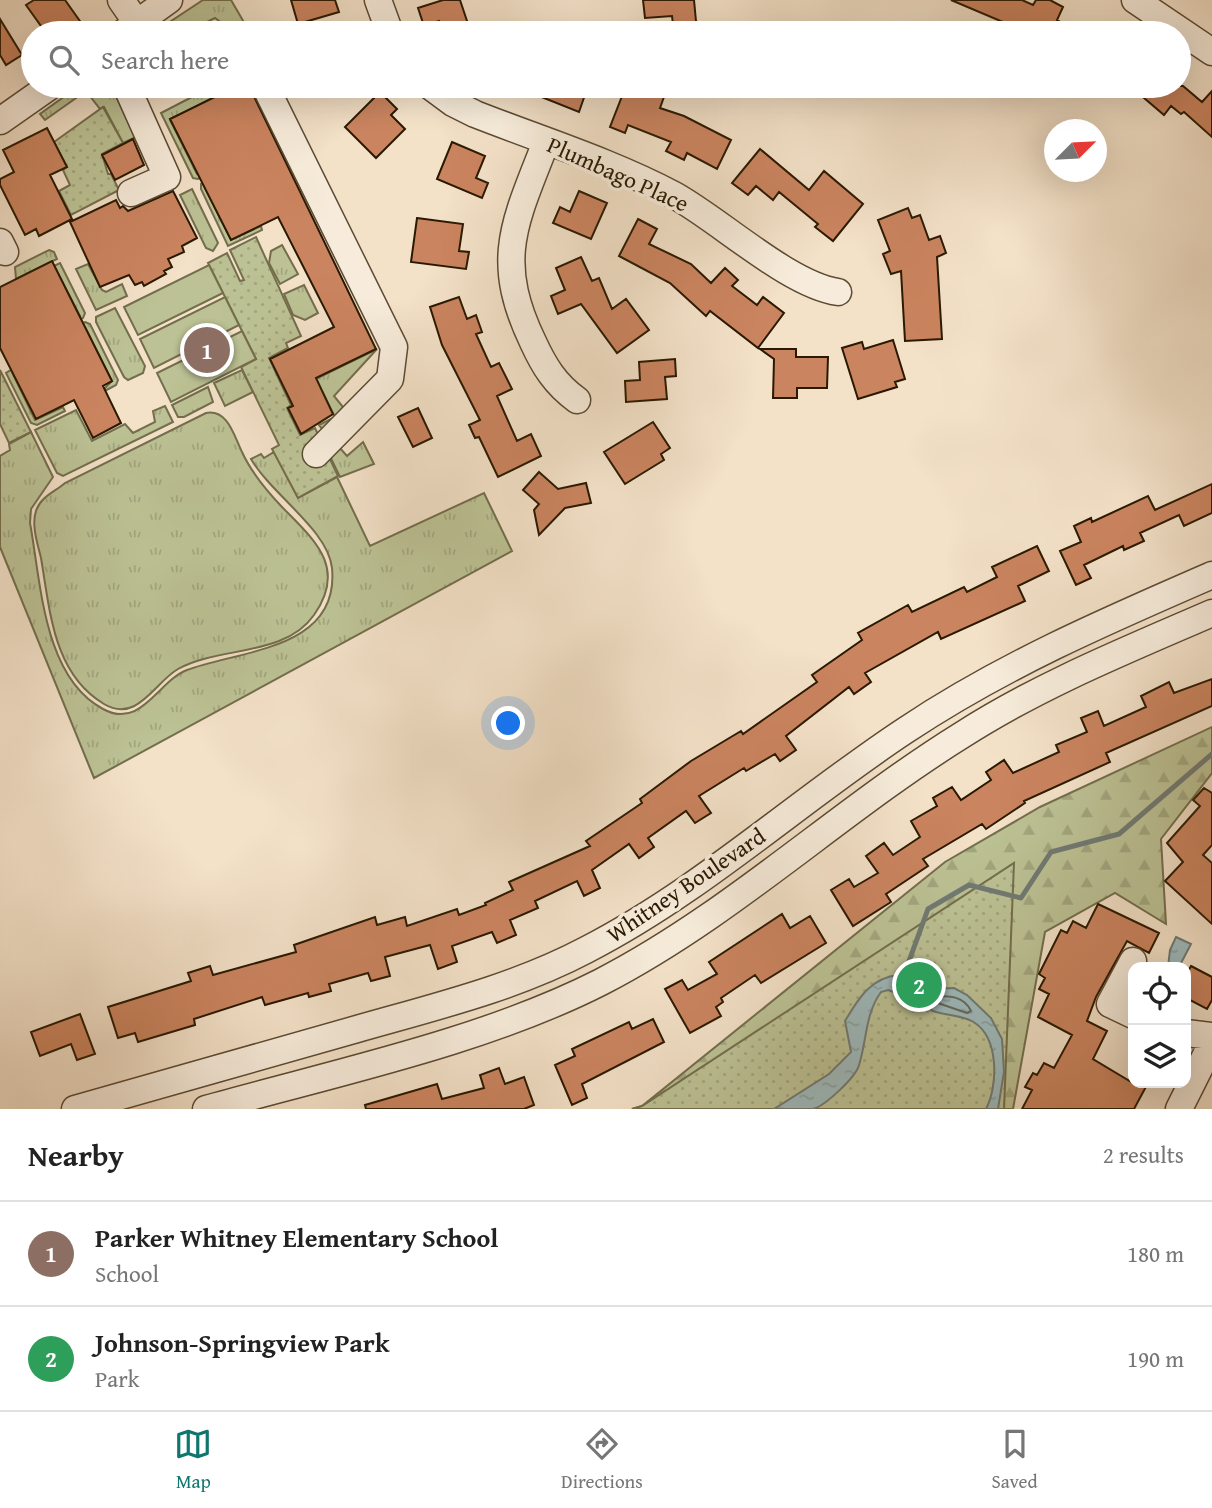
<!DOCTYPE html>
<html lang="en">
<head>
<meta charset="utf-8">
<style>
  :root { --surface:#fff; --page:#f2f2f2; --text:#222; --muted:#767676; --line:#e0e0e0; --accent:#0f766e }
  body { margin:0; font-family:"Gentium Book Plus",serif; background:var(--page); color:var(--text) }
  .controls { position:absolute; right:21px; bottom:21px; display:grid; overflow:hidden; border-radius:14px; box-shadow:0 7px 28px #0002 }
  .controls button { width:63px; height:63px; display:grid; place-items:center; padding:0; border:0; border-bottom:2px solid var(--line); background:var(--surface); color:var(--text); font:35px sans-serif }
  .compass { position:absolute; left:1044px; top:119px; width:63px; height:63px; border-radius:50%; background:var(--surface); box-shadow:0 7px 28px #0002; rotate:66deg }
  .you { position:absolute; left:509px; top:724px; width:24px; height:24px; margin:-18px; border:5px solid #fff; border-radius:50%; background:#1a73e8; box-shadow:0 0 0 10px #1a73e833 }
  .badge { display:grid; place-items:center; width:46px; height:46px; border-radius:50%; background:var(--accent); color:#fff; font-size:23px; font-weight:700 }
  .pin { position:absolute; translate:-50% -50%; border:4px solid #fff; box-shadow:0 2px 7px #0006 }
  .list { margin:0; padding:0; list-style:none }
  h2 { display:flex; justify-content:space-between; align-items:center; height:91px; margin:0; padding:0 28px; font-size:30px }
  h2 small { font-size:23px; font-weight:400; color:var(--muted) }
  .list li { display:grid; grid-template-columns:46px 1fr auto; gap:21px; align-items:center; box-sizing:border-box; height:105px; padding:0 28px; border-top:2px solid var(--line) }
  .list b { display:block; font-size:26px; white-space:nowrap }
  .list p { margin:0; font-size:23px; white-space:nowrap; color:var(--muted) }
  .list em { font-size:23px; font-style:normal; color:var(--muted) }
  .icon { flex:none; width:38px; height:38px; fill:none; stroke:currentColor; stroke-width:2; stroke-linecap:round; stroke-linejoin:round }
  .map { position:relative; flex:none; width:1212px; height:1109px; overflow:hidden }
  .search { position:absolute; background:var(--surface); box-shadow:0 7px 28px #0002; left:21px; right:21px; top:21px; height:77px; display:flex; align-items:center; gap:18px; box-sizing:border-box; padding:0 24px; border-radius:38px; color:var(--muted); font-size:26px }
  .sheet { height:301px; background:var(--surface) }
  nav { display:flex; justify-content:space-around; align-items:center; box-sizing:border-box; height:98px; border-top:2px solid var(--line); background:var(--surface); font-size:19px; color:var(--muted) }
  nav a { display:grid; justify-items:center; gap:4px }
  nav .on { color:var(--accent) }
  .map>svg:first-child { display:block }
  .grass { fill:url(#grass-tufts); stroke:#736e4c; stroke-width:2 }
  .forest { fill:url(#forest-firs); stroke:#736e4c; stroke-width:2 }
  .park { fill:url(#park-dots); stroke:#736e4c; stroke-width:2 }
  .pitch { fill:#bcc295; stroke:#736e4c; stroke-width:2 }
  .water { fill:url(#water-ripples); stroke:#707a73; stroke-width:2 }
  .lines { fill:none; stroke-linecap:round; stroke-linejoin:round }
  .shore { stroke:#646a60; stroke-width:2 }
  .stream { stroke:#707a73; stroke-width:5 }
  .building { fill:#ca845f; stroke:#2a1902; stroke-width:2 }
  .minor-casing { stroke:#5c4b34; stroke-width:29 }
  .minor { stroke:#f7ecdb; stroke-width:26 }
  .labels { text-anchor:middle; stroke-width:7; stroke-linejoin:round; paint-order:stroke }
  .street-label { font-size:23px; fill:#2a1902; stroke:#f7ecdb }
</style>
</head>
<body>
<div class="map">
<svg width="1212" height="1109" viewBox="0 0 1212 1109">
  <defs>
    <pattern id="grass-tufts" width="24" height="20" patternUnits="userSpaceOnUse" patternTransform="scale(1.75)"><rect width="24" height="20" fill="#bcc295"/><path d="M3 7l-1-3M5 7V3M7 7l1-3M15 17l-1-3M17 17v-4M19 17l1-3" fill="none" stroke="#a2a67f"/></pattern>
    <pattern id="forest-firs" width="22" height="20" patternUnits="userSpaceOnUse" patternTransform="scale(1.75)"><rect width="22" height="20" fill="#bcc295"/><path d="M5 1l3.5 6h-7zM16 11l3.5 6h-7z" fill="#a2a67f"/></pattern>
    <pattern id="park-dots" width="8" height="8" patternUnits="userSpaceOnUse" patternTransform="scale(1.75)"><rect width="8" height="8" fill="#bcc295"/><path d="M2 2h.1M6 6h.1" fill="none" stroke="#a2a67f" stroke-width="1.8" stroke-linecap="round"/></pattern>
    <pattern id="water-ripples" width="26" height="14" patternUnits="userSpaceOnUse" patternTransform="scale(1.75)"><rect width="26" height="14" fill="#9ebbbe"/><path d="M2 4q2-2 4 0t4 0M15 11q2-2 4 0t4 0" fill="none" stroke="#88a0a2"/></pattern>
  </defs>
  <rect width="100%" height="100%" fill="#f3e1c8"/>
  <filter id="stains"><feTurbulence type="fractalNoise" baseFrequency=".00286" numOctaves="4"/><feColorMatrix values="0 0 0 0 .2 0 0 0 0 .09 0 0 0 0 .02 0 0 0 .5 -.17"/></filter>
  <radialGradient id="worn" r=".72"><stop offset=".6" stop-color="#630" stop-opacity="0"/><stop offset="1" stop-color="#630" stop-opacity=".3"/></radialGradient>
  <path class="grass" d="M203,0H231L245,24L228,28L215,18L185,33H153Z
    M79,86H111L136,137L123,143L104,107L100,109L86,91L45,120L40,114Z
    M213,86H236L170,120L197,174L246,150L248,152L198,179L193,178L161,113Z
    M208,181L204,186L231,240L261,226L262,230L228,246L201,189V184Z
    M192,189L218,243L213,251L206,248L180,195Z
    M282,245L298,274L280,284L269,263L271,251Z
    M49,250L54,252L57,259L16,279L15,267Z
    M60,263L85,313L83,318L54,333L50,331L80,316L54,266Z
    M88,264L102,290L106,292L122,284L127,296L96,310L76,269Z
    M304,285L318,313L305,320L293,315L284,294Z
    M115,308L145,366L143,373L128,380L124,377L96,322V317Z
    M85,322L90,324L118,380L116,385L99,394L112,381L85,327L77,326Z
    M377,349L334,396L343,407L326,434L319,425L335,417L322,391L292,406L287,393Z
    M11,370L35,420L63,407L65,411L37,425L31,423L6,373Z
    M242,370L253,392L225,406L214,383Z
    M208,387L213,402L184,417H178L172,405Z
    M165,406L173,422L63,476L57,473L35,430L76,410L92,441L125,424L133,433L155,422L153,411Z
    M206,413C228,409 234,436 242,452C251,472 266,490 282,507C313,539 348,567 314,615C285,657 219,646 178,669C155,682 137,724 104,704C53,674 50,610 41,558C38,545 31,525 36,511C41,496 55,492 65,483Z
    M31,432L53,477L31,509L30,523C41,582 43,677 103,709C141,730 158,681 187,670C240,650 340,650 332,568C328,530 272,495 251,459L261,454L264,458L274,452L298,498L337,477L370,546L484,493L512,551L94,778L0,547V456L10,450L9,444Z
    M363,442L374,464L340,477L327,450L340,448L347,456Z"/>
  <path class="forest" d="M1212,727V773L1161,839L1166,924L1115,893L1045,932L1013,1109H632L642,1106L945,862L1040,807Z"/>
  <path class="park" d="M103,107L123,143L102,154L108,174H111L119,190L71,215L59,191L70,185L63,170L67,167L54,142Z
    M256,237L301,336L286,343L288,348L269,358L291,405L287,408L300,435L315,428L338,476L298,498L272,449L279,445L241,367L256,359L208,263L227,253L240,281L244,280L230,250Z
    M0,370L31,432L9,443L0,424Z
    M1014,863L1004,1109H632L642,1106Z"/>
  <path class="pitch" d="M209,265L223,293L138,335L124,307Z
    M225,297L239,325L154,368L140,339Z
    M242,331L256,359L171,402L157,373Z"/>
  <path class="water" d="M1176,937L1191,944L1179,967H1168L1170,950Z
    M899,975L930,989L954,988L967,995L991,1018L1002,1039L1004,1072L998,1109H986C998,1086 999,1039 975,1023C964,1015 946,1016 933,1011C918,1004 905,995 888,990L881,992C865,1014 867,1040 859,1065C856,1077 825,1106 813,1109C801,1109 786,1109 774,1109L829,1074L851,1052L845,1021C858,999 871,977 899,975Z"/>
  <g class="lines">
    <path class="shore" d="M935,996C950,996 964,996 971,1011L967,1013L932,1001Z"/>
    <path class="stream" d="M901,983L928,909L969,885L1021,898L1051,852L1119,834L1212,754"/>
  </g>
  <path class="building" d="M34,0H65L82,24L69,33H46L26,5Z
    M291,0H335L339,12L298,24Z
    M443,0H460L471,33H443L439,21L424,26L418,8Z
    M643,0H694L697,32L674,33L672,16L645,18Z
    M951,0H1022L1033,5L1036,0H1050L1063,7L1057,20L1080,33H1029Z
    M0,19L22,55L6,65L0,55Z
    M237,86H249L376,349L316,378L333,414L301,434L288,408L293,406L270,359L334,327L278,217L231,240L170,119Z
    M514,86H588L579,112Z
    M626,86H645L665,94L660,108L684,116L731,140L717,169L687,153L684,160L666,151L671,142L628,125L625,133L610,127Z
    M1130,86H1183L1202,102L1212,91V137L1184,112L1181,114L1171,106L1164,115Z
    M380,92L397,109L391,115L405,129L376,158L345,127Z
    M47,128L67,167L50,175L72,219L39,236L36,229L25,235L0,185V179L14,172L3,150Z
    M133,139L144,165L115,180L102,155Z
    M452,142L485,156L476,178L488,183L482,198L437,179Z
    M760,149L809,190L824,171L863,204L833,241L815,227L818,224L779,192L773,200L756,186L748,195L732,183Z
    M173,191L197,238L182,246L184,252L168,259L172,267L164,271L166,274L144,286L142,282L135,285L129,275L100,287L70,222L116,200L120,208L123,206L128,211Z
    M579,191L607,203L591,239L553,223L560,207L570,212Z
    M908,208L912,218L920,215L929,240L940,236L946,253L937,257L942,339L905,341L901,271L891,274L883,254L890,251L878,220Z
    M417,218L463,224L459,251L469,252L466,269L411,262Z
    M638,219L657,229L649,244L691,264L711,283L725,268L738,280L732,286L757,305L763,297L784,313L758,348L710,311L706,316L670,283L619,256Z
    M581,257L592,281L599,278L612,309L626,299L649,330L617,353L581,304L558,314L551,296L565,290L556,268Z
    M52,261L112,381L103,386L121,423L93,438L74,400L36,419L0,348V287Z
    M459,297L467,319L476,315L482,332L476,334L491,367L499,363L512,389L497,396L517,441L531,434L541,456L498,477L479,437L475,438L469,425L480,420L442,345L430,307Z
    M893,340L905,379L895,382L897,387L858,399L842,348L862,342L864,349Z
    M760,349H796V357H828L827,388H797V398H773L774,359Z
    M675,359L676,376L665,377L667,399L626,402L625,381L640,380L639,362Z
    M418,408L432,438L413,447L398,417Z
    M653,422L670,448L661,454L664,460L625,484L604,452Z
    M539,472L558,489L586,483L591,503L565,508L539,535L534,510L539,504L523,490Z
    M1212,484V513L1184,526L1179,515L1140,533L1144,541L1124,550L1123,546L1084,565L1091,578L1076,585L1060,551L1081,542L1074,526L1091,518L1092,522L1148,496L1155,510Z
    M1037,546L1049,571L1018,586L1025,601L941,639L938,632L865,673L871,682L854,694L849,687L786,736L796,750L780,761L775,754L746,771L744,768L699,796L711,813L695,823L686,811L648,838L654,847L639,858L629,844L592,870L600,888L584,896L577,881L535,901L538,908L510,920L516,935L497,943L492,932L452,946L457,962L438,969L430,945L385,957L390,976L371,981L368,973L329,984L331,991L309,997L308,993L265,1005L262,997L194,1019L195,1025L138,1042L135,1033L118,1038L108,1007L191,981L188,973L210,966L213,975L296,952L294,945L375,917L377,925L405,917L407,926L457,909L459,915L486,905L485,903L513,890L509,882L590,846L586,841L642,803L640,799L691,761L741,731L743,734L817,682L812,675L862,640L858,633L908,605L912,612L964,587L967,592L997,577L992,567Z
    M1212,679V706L1106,753L1110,762L1024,801L1025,803L986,829L982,824L923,859L928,866L886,894L891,902L853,926L831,890L849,879L854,887L878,873L866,856L884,843L893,855L920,837L911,821L937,806L933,798L952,787L961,800L991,780L986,772L1004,760L1013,773L1059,752L1056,745L1087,732L1081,718L1098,711L1104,726L1146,707L1141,696L1169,682L1174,693Z
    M1204,788L1212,793V845L1203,855L1212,863V924L1165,881L1183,862L1167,843L1200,806L1193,800Z
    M1098,904L1159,933L1149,953L1127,941L1096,997L1087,1021L1107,1031L1093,1059L1133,1083H1148L1134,1109H1022L1032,1090L1025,1087L1033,1073L1037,1075L1044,1063L1054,1068L1072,1035L1038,1017L1049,994L1039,989L1045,978L1039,974L1061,930L1067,933L1073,921L1086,928Z
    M782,914L790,928L810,916L826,943L761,983L755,975L721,998L723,1002L716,1007L721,1016L690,1033L665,989L682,980L688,990L717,974L709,962Z
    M1191,966L1212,977V1000L1207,1009L1186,998V975Z
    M80,1014L95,1054L77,1060L71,1044L40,1056L31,1032Z
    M653,1019L664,1042L582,1084L587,1098L572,1105L555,1065L575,1056L572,1049L629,1022L632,1029Z
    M499,1068L505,1084L524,1077L534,1105L524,1109H366L365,1105L437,1084L442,1099L484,1088L480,1075Z"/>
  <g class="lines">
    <defs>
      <path id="minor" d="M121,0L137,23
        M378,0L390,33
        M1135,0L1212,52
        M123,33L169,0
        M265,86L394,347L390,379L316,454
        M430,86L453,103L475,114C541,140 612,162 674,195C721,221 789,285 838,292
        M129,92L167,177L131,193
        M0,121L50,86
        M546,142C515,222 493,259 533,342C544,366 555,384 577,400
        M0,242L5,252
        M1133,961L1110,1004L1133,1015
        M1186,1033L1212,1036
        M75,1109C169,1082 263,1056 357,1029C434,1007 514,988 586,950C701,891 798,801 906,730C1002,666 1106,621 1212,575
        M206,1109C334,1073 483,1042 601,982C731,915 838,812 962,735C1040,685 1127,650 1212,613
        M1179,1109L1212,1043"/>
    </defs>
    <use href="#minor" class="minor-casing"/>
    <use href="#minor" class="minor"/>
  </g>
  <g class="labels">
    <g class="street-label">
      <text transform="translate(618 174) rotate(24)" y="8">Plumbago Place</text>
      <text transform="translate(686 885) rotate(-34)" y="8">Whitney Boulevard</text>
    </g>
  </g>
  <rect width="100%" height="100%" filter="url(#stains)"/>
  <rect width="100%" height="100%" fill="url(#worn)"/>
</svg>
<div class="controls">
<button><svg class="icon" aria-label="locate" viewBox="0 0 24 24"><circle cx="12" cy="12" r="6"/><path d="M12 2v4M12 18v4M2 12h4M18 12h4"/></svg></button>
<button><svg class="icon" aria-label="layers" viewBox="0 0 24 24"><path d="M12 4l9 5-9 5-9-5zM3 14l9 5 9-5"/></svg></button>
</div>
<svg class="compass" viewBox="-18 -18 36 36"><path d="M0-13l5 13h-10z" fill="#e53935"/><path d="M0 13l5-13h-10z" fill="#767676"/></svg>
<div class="you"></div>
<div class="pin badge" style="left:207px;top:350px;background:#8d6e63">1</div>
<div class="pin badge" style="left:919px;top:985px;background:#2e9e5b">2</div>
<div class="search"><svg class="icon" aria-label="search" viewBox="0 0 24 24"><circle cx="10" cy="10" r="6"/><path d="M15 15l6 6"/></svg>Search here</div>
</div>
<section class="sheet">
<h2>Nearby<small>2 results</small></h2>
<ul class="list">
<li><span class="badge" style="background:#8d6e63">1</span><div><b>Parker Whitney Elementary School</b><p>School</p></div><em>180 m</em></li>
<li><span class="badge" style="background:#2e9e5b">2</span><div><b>Johnson-Springview Park</b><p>Park</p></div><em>190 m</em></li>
</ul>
</section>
<nav>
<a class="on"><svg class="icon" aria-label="map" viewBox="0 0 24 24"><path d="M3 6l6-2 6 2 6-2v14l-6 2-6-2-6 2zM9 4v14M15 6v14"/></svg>Map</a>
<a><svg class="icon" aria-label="directions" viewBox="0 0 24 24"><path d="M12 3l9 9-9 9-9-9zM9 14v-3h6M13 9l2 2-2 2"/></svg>Directions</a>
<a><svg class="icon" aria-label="saved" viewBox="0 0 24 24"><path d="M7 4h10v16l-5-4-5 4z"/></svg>Saved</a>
</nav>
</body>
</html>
